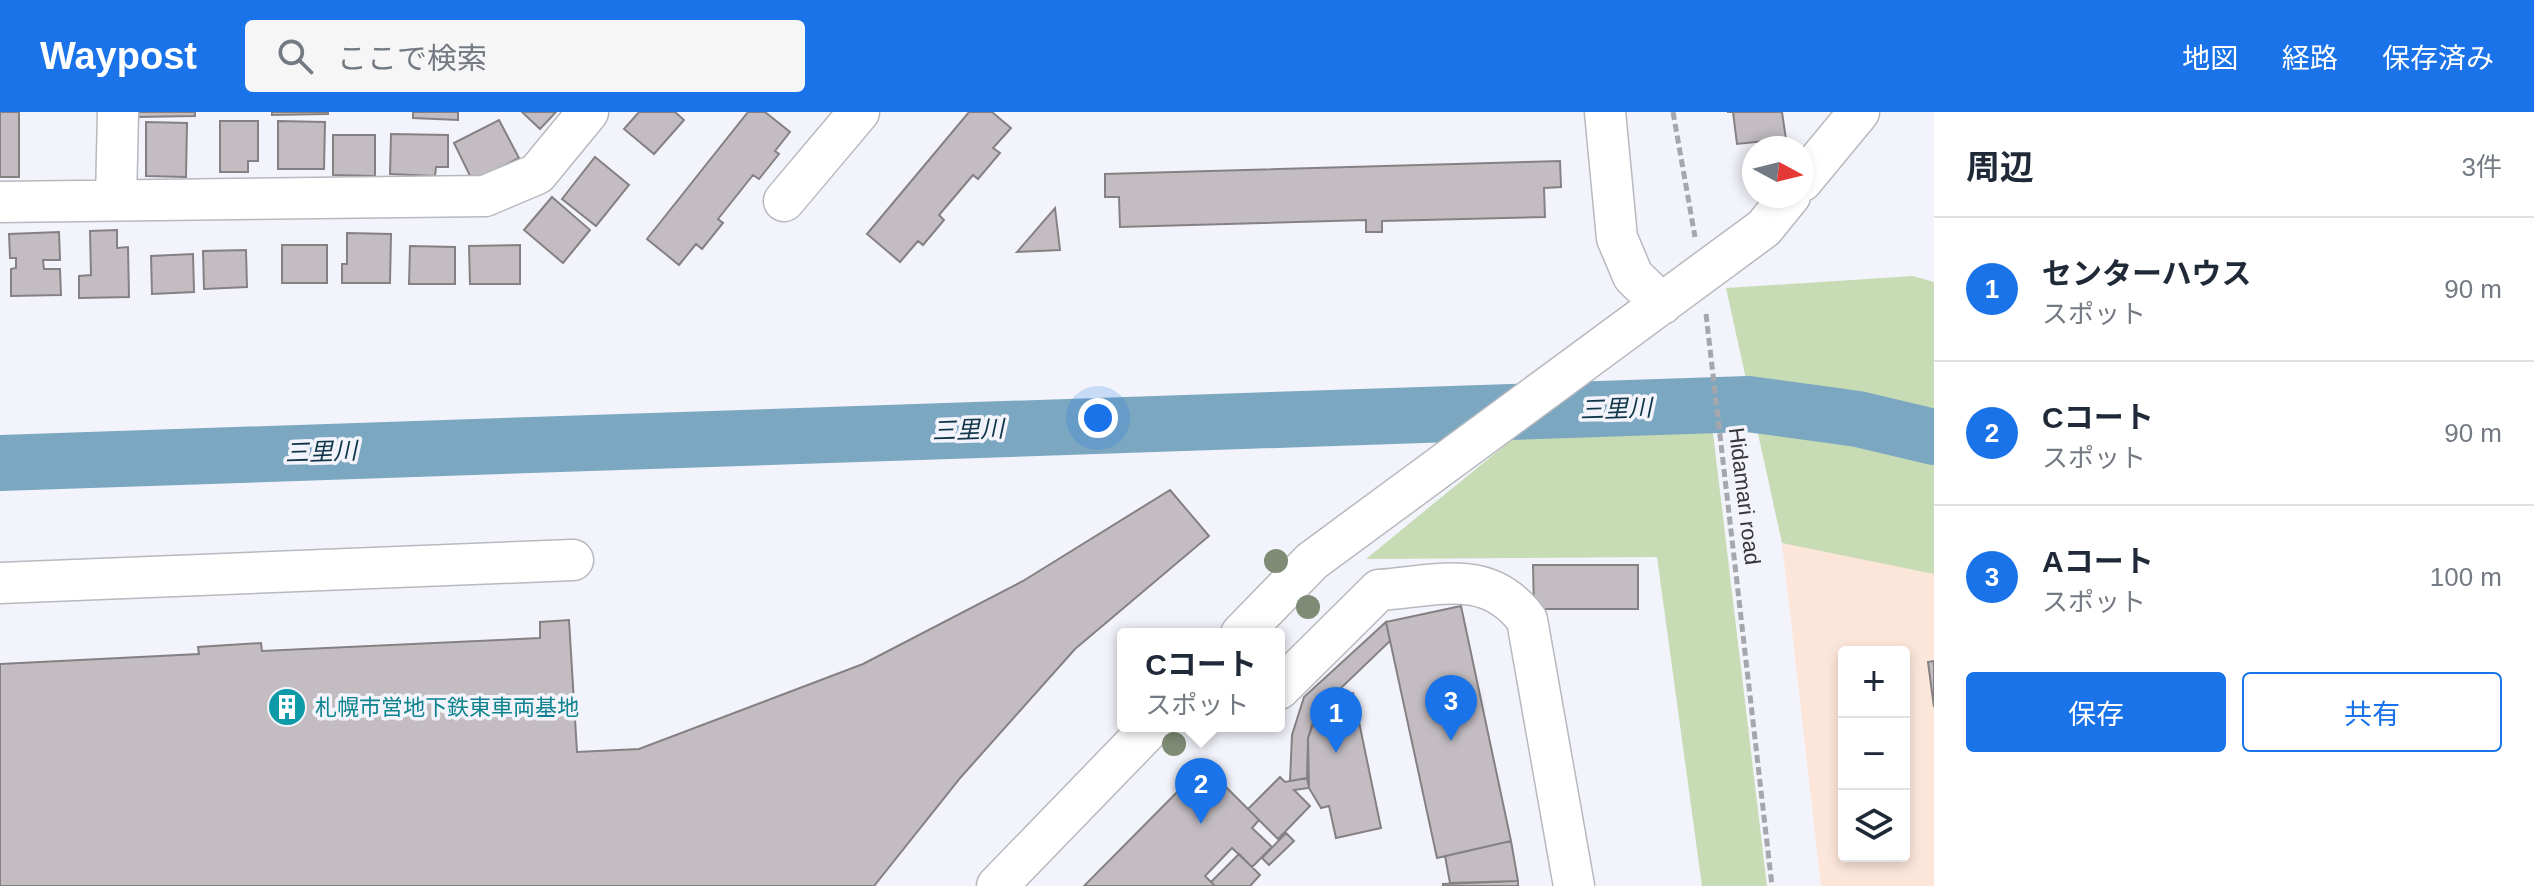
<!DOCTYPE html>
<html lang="ja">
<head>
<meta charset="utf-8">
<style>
  :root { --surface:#fff; --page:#f6f6f7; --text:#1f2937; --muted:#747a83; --line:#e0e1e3; --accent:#1a73e8 }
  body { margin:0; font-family:Helvetica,"Noto Sans JP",sans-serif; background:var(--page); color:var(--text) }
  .controls { position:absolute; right:24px; bottom:24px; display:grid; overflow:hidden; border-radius:8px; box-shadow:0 4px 12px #0003 }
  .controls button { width:72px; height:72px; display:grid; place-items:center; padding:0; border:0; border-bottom:2px solid var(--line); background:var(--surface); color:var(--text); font:40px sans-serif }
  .compass { position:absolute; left:1742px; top:24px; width:72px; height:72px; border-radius:50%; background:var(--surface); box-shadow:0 4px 12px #0003; rotate:97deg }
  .you { position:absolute; left:1098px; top:306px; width:28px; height:28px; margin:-20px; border:6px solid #fff; border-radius:50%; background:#1a73e8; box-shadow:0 0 0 12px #1a73e833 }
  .badge { display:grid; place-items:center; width:52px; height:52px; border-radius:50%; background:var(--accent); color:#fff; font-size:26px; font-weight:700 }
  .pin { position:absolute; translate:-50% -66px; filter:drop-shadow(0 2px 4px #0008) }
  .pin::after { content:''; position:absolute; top:42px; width:28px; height:24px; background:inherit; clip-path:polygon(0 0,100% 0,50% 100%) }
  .popup { position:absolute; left:1117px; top:516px; width:168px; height:104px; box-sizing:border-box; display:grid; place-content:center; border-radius:8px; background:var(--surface); filter:drop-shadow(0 2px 6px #0005); font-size:26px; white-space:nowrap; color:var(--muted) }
  .popup b { font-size:30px; color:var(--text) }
  .popup::after { content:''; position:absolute; left:50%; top:100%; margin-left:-16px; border:16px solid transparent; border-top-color:var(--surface) }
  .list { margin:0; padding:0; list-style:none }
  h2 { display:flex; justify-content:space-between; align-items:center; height:104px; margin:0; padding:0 32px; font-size:34px }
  h2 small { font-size:26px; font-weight:400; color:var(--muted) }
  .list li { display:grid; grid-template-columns:52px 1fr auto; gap:24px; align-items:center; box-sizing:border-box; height:144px; padding:0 32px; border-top:2px solid var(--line) }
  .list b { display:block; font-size:30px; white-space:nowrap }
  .list p { margin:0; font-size:26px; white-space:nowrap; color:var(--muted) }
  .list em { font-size:26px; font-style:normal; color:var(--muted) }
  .actions { display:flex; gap:16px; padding:24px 32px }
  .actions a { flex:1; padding:18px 0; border:2px solid var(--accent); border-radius:8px; text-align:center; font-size:28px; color:var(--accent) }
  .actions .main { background:var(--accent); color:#fff }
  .icon { flex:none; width:44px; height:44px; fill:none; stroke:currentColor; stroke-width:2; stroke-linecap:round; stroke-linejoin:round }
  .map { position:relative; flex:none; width:1934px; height:774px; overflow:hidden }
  header { display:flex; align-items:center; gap:48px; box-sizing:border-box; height:112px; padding:0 40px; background:var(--accent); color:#fff }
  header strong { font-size:38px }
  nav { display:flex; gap:44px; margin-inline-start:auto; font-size:28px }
  .search { width:560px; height:72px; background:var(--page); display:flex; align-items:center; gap:20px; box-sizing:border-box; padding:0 28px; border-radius:8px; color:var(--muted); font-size:30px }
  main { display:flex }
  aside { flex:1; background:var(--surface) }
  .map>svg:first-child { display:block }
  .education { fill:#fce6d9; fill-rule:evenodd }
  .green { fill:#c7dcb5 }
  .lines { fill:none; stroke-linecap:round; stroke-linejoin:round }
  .river { stroke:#7ba7c1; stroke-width:56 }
  .building { fill:#c3bdc1; stroke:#858084; stroke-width:2 }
  .minor-casing { stroke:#b7b9bf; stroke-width:43 }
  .path { stroke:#a6a7ac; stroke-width:5; stroke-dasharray:8 4; stroke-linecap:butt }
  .minor { stroke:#fff; stroke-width:40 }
  .tree { fill:#7f8b75 }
  .labels { text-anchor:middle; stroke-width:7; stroke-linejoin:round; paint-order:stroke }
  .street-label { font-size:22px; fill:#38383b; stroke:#f3f4fb }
  .culture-label { font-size:22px; fill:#0d838f; stroke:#f3f4fb; text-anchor:start }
  .water-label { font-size:24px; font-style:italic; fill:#0f3548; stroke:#f3f4fb }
</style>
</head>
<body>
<header>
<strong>Waypost</strong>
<div class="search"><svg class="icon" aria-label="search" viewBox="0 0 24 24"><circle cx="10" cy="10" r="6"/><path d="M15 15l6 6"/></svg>ここで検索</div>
<nav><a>地図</a><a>経路</a><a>保存済み</a></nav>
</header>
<main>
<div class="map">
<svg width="1934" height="774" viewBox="0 0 1934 774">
  <rect width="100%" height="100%" fill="#f3f4fb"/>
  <path class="education" d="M1782,431L1934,452V774H1821ZM1844,540H1904V744H1844Z"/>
  <path class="green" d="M1913,164L1934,170V462L1782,431L1726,176Z
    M1711,304L1767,774H1702L1657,445L1366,447L1532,311Z"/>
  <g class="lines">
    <path class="river" d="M0,351L1748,292L1858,307L1934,325"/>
  </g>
  <path class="building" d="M0,0H19V65H0Z
    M138,0H195V4L138,5Z
    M272,0H328V2L272,3Z
    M413,0H458V8L413,6Z
    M522,0H556L540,17Z
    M639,0H675L684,8L654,42L624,17Z
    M748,0H765L790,20L775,39L779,42L759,67L753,63L718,107L723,111L702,137L696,132L679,153L647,127Z
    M969,0H992L1011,16L993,36L1000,41L978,67L973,63L939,103L944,108L923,133L918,129L900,150L867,122Z
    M1727,0H1782L1786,27L1737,32L1733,0Z
    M499,8L519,46L473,70L454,31Z
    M220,9H258V49H248V60H220Z
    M278,9L325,10L324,57H278Z
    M146,10L187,11L186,65L146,64Z
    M391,22L448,23V55H436L435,64L390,62Z
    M333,23H375V64L333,63Z
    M595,45L629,73L596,114L562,87Z
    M1560,49L1561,75L1544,76L1545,105L1382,109V120H1366V108L1120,115L1119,85H1105V62Z
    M552,85L590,118L563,151L524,118Z
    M1055,96L1060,138L1017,140Z
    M117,118V136L128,135L129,185L79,186V164L91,163L90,119Z
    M59,120L60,148H43L44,157H60L61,183L11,184V157L16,156V146H10L9,122Z
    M347,121L391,122L390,171H342V152H347Z
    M282,133H327V171H282Z
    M520,133V172H470L469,134Z
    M410,134L455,135V172H409Z
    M246,138L247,175L204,177L203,139Z
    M193,142L194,180L152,182L151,144Z
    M1170,378L1209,424L1075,537L961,665L874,774H0V552L199,542L198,535L261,531L262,539L540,526V510L569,508L577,640L639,637L863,552L1023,469Z
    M1533,453H1638V497H1534Z
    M1461,494L1511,729L1437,746L1386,510Z
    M1386,510L1390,529L1316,600L1308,626L1307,666L1290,669L1292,623L1304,585Z
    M1934,549V595L1928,550Z
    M1353,581L1381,716L1336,726L1329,694L1321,696L1309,676L1308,626L1322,590Z
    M1204,653L1259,708L1252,716L1272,735L1252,755L1232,736L1205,764L1215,774H1084Z
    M1280,665L1285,670L1307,666L1309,676L1294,678L1310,694L1278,727L1248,697Z
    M1286,721L1294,729L1269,753L1262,746Z
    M1511,729L1518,769L1450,771L1445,744Z
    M1239,742L1260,763L1250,774H1215L1211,770Z
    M1518,769V774H1443V772Z"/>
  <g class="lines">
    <defs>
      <path id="minor" d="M1605,0L1617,126L1633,164L1662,192
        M1802,69L1859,0
        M116,87L118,0
        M784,89L859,0
        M0,90L485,84L537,62L588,0
        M0,471L573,448
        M1241,522L1312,449L1764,116L1790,84
        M1279,577L1379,478C1437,474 1488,455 1527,508L1574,774
        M997,774L1152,614"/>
    </defs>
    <use href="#minor" class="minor-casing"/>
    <path class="path" d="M1673,0L1695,125
      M1706,202L1772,774"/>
    <use href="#minor" class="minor"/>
  </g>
  <g class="tree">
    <circle cx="1276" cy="449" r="12"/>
    <circle cx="1308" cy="495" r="12"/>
    <circle cx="1174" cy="632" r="12"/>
  </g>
  <defs>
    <symbol id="building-disc" viewBox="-11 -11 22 22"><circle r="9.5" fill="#0f9aa8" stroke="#f3f4fb"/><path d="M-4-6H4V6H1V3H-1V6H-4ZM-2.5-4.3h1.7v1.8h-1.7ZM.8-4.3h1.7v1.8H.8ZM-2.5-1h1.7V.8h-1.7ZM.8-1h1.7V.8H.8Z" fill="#fff"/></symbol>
  </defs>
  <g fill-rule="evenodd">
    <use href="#building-disc" x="265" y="573" width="44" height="44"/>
  </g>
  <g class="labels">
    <g class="street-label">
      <text transform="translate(1745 384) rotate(83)" y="8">Hidamari road</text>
    </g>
    <g class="culture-label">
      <text x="315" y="603">札幌市営地下鉄東車両基地</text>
    </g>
    <g class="water-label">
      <text transform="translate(1616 297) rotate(-2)" y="8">三里川</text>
      <text transform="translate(968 318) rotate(-2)" y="8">三里川</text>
      <text transform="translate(321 340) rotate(-2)" y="8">三里川</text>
    </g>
  </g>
</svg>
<div class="controls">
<button>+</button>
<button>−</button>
<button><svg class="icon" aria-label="layers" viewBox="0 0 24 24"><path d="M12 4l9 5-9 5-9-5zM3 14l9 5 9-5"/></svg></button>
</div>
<svg class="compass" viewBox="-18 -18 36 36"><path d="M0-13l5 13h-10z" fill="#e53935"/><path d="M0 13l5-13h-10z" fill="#747a83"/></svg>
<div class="you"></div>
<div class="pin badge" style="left:1336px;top:641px">1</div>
<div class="pin badge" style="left:1201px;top:712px">2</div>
<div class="popup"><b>Cコート</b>スポット</div>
<div class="pin badge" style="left:1451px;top:629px">3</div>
</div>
<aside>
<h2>周辺<small>3件</small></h2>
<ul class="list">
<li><span class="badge">1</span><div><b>センターハウス</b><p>スポット</p></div><em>90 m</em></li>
<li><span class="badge">2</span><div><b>Cコート</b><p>スポット</p></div><em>90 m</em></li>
<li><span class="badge">3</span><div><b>Aコート</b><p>スポット</p></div><em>100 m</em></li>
</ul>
<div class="actions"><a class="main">保存</a><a>共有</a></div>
</aside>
</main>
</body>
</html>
